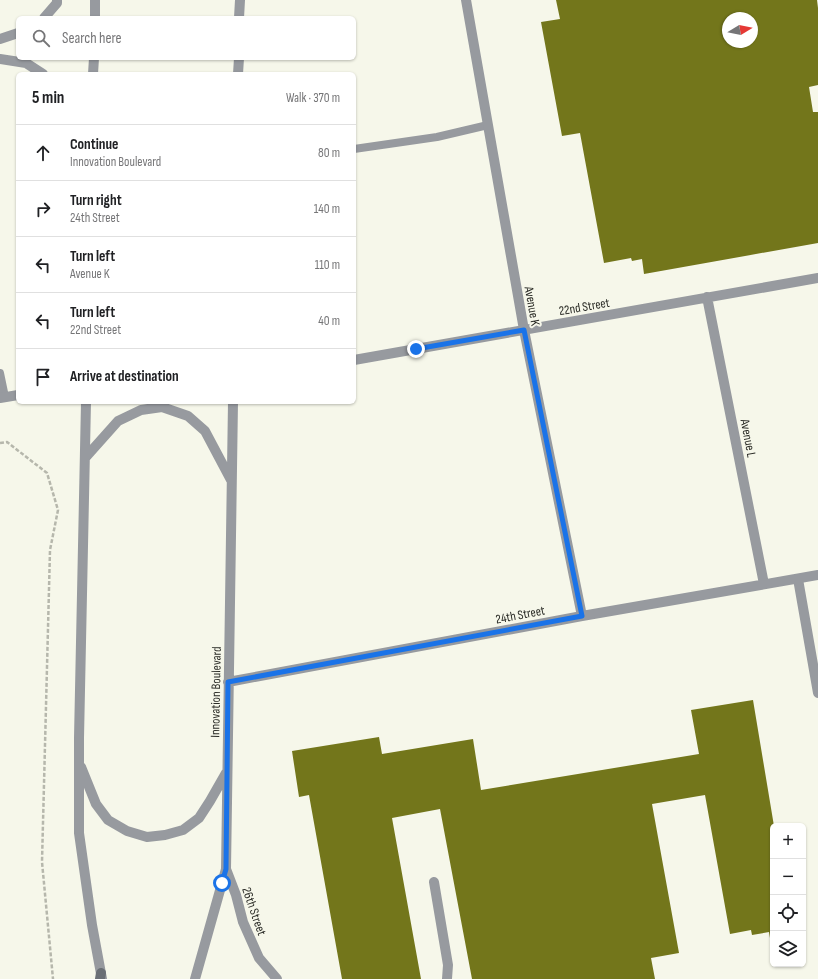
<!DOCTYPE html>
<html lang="en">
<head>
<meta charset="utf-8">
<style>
  :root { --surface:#fff; --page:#f2f2f2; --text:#202124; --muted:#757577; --line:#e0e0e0 }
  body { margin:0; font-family:"Sofia Sans Condensed",sans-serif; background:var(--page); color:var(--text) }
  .controls { position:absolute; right:12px; bottom:12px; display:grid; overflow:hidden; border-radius:6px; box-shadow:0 1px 3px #0004 }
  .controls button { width:36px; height:36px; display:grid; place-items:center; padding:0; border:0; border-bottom:1px solid var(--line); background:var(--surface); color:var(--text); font:20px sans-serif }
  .compass { position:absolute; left:722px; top:12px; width:36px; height:36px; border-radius:50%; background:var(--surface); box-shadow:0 1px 3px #0004; rotate:80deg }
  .stop { position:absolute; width:12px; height:12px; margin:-9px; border:3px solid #1a73e8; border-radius:50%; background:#fff }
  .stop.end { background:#1a73e8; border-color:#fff; box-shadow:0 1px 4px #0008 }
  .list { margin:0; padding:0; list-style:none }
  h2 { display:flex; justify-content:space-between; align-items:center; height:52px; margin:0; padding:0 16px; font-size:17px }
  h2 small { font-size:13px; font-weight:400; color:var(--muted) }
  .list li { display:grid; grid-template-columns:26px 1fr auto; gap:12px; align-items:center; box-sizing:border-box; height:56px; padding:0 16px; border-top:1px solid var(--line) }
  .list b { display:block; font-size:15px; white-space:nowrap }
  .list p { margin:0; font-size:13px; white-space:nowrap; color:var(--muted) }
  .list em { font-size:13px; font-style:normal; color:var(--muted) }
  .icon { flex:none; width:22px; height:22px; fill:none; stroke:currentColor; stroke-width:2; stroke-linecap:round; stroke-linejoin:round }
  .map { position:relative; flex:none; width:818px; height:979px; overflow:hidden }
  .search { position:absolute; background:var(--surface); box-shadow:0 1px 3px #0004; left:16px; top:16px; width:340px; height:44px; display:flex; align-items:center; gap:10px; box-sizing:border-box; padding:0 14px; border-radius:6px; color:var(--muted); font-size:15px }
  .panel { position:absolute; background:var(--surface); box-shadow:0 1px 3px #0004; left:16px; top:72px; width:340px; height:332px; border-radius:6px }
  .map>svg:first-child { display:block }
  .building { fill:#73761b; fill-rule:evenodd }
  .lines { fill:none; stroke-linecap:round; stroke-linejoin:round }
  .path { stroke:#b6b7ac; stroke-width:2.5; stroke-dasharray:4 2; stroke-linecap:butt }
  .lane { stroke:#979a9f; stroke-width:8 }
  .street { stroke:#979a9f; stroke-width:10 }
  .secondary { stroke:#6a6f75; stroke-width:10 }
  .route { stroke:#1a73e8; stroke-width:5 }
  .labels { text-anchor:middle; stroke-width:4; stroke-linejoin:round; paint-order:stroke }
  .street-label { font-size:13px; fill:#292a25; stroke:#f6f7ea }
</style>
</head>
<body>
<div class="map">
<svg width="818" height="979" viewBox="0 0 818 979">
  <rect width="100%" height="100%" fill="#f6f7ea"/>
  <path class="building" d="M556,0H817L818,8V85L809,87L813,112H818V243L644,274L642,259L632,261L631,258L604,263L580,133L562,136L541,22L560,19ZM728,18H752V42H728Z
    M753,700L774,826L773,944H771L769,932L752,935L751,930L730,934L705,795L652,804L679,953L651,958L655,979H472L440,809L392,818L421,979H342L309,795L299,797L292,751L379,737L382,754L473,739L481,790L699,754L691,710Z"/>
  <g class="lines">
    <path class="path" d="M0,443L7,442L47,473L58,510L50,550L42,862L53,979"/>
    <path class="lane" d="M354,149L437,137L488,125
      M0,373L5,397"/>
    <path class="street" d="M466,0L524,330L582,616
      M44,18L57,3V0
      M95,18V0
      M239,18L240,0
      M0,39L18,33
      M0,59L26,63L43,74
      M93,74L94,58
      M238,74L239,58
      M707,297L764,584
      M354,360L818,278
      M0,398L18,395
      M86,402L79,738V833L92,925L102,979
      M85,458L118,421L141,410L162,407L188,416L205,431L231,480
      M798,579L818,693
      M228,682L582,616L818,575
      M81,767L96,804L108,820L127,831L147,837L165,835L183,830L199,818L210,801L226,773
      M226,869L236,895L243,922L259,958L277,979
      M434,882L448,965L447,979
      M195,979L226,869L233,402"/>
    <path class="secondary" d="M100,979L101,973"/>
  </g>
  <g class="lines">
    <path class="route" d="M222,883L226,869L228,682L582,616L524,330L416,349"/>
  </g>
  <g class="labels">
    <g class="street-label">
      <text transform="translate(533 306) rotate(80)" y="5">Avenue K</text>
      <text transform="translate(584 306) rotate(-10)" y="5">22nd Street</text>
      <text transform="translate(749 438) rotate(79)" y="5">Avenue L</text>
      <text transform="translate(520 614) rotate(-11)" y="5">24th Street</text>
      <text transform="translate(215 692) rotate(-89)" y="5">Innovation Boulevard</text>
      <text transform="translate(255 911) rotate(71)" y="5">26th Street</text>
    </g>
  </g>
</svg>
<div class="controls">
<button>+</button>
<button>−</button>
<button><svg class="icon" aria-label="locate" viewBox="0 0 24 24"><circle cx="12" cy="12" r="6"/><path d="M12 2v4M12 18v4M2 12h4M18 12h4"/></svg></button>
<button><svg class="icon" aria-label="layers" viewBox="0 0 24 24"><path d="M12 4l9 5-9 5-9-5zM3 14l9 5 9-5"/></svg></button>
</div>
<svg class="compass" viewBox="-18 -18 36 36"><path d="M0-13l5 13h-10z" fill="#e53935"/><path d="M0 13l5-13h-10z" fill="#757577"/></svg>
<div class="stop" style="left:222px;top:883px"></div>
<div class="stop end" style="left:416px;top:349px"></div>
<div class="search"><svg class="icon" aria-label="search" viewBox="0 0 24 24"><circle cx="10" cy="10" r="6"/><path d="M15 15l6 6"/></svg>Search here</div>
<section class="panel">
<h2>5 min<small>Walk · 370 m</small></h2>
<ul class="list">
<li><svg class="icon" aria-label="ahead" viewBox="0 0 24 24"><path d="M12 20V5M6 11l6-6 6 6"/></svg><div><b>Continue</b><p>Innovation Boulevard</p></div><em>80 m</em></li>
<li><svg class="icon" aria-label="right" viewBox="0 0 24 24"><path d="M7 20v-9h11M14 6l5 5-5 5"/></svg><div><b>Turn right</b><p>24th Street</p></div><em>140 m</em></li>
<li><svg class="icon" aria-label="left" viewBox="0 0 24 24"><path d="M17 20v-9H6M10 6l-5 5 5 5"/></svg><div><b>Turn left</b><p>Avenue K</p></div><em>110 m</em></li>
<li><svg class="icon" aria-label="left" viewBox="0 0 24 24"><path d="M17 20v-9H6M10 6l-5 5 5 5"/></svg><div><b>Turn left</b><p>22nd Street</p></div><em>40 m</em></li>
<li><svg class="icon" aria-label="arrive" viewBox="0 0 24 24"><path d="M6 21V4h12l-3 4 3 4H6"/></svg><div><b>Arrive at destination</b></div></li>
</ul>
</section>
</div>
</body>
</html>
